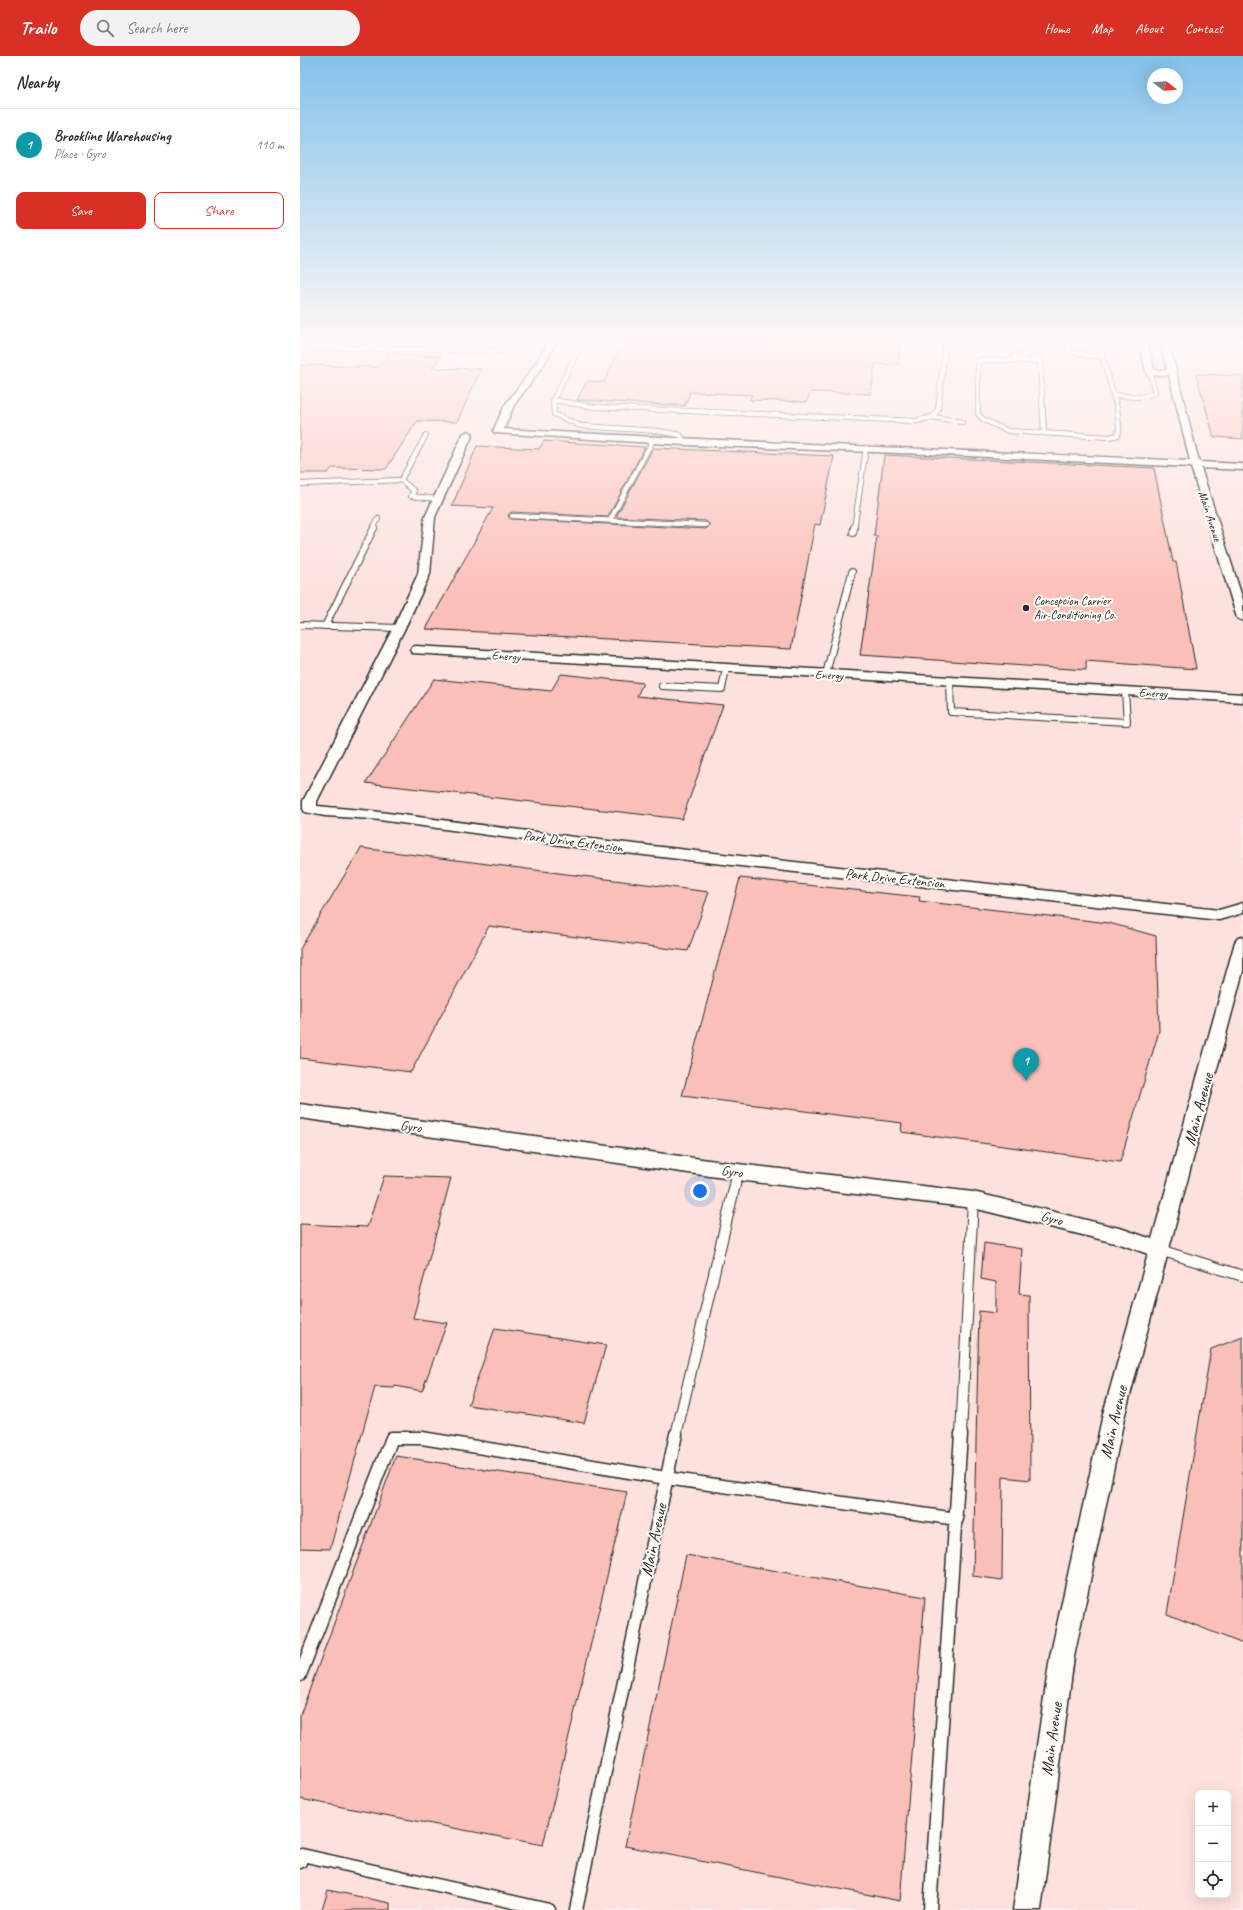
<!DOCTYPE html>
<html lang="en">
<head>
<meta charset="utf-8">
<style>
  :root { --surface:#fff; --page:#f2f2f3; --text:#2b2b33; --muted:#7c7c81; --line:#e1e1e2; --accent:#d93025 }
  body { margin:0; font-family:Caveat,sans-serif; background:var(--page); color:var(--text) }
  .controls { position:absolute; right:12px; bottom:12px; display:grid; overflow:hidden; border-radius:8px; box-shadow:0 4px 16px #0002 }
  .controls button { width:36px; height:36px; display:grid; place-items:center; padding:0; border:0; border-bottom:1px solid var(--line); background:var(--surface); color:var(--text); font:20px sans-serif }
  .compass { position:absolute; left:847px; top:12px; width:36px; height:36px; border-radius:50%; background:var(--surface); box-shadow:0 4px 16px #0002; rotate:107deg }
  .you { position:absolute; left:400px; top:1135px; width:14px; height:14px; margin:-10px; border:3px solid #fff; border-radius:50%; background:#1a73e8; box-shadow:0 0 0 6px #1a73e833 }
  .badge { display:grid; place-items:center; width:26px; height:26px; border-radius:50%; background:var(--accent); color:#fff; font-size:13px; font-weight:700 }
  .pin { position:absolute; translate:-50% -33px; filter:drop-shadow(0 1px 2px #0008) }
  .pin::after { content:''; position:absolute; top:21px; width:14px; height:12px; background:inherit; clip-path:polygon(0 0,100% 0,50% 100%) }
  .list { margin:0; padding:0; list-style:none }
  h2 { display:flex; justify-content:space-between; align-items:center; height:52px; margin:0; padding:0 16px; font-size:17px }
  h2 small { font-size:13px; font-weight:400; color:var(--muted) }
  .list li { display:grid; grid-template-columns:26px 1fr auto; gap:12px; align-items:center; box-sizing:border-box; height:72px; padding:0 16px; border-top:1px solid var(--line) }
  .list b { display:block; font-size:15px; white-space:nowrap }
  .list p { margin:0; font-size:13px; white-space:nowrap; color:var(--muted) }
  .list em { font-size:13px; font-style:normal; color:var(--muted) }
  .actions { display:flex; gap:8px; padding:12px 16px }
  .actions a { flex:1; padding:9px 0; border:1px solid var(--accent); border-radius:8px; text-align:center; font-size:14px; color:var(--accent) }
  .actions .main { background:var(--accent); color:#fff }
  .icon { flex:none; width:22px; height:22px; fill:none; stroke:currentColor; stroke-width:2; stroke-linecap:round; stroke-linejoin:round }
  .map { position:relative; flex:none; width:943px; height:1854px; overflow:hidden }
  header { display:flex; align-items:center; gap:24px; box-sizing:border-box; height:56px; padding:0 20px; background:var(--accent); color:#fff }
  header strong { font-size:19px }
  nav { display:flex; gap:22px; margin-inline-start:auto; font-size:14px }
  .search { width:280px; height:36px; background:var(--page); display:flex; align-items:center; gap:10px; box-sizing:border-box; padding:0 14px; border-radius:22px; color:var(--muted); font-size:15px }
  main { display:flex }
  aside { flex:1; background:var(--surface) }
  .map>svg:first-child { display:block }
  .built { fill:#fce1dc; fill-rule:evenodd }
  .building { fill:#fbbfb9; stroke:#2b2b2b }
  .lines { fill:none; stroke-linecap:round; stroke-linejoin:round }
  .service-far3-casing { stroke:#2b2b2b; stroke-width:6 }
  .service-far2-casing { stroke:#2b2b2b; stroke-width:8 }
  .service-far1-casing { stroke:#2b2b2b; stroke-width:12 }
  .service-casing { stroke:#2b2b2b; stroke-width:15 }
  .minor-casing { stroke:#2b2b2b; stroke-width:3 }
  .service-far3 { stroke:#fdfcf7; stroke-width:4.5 }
  .service-far2 { stroke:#fdfcf7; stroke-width:6 }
  .service-far1 { stroke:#fdfcf7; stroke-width:10 }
  .service { stroke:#fdfcf7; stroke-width:12 }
  .minor { fill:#fdfcf7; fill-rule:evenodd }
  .poi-dot { fill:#2b2b2b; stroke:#fdfcf7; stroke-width:1.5 }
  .labels { text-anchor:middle; stroke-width:4; stroke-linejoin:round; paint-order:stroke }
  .far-street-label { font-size:12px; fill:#2b2b2b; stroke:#fdfcf7 }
  .far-poi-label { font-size:12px; fill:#2b2b2b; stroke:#fdfcf7; text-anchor:start }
  .street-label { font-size:14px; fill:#2b2b2b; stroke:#fdfcf7 }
  .near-street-label { font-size:17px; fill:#2b2b2b; stroke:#fdfcf7 }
</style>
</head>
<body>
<header>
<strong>Trailo</strong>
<div class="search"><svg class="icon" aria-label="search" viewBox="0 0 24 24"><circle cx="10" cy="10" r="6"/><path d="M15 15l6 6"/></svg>Search here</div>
<nav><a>Home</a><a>Map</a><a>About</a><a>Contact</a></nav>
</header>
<main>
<aside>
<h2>Nearby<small></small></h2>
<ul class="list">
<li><span class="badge" style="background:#0f9aa8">1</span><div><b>Brookline Warehousing</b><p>Place · Gyro</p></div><em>110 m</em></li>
</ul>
<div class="actions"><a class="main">Save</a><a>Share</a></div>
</aside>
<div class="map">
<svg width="943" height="1854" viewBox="0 0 943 1854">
  <rect width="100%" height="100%" fill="#fdf0eb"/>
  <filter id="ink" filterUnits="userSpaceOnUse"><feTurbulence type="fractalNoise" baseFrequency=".025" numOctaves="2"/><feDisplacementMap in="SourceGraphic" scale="8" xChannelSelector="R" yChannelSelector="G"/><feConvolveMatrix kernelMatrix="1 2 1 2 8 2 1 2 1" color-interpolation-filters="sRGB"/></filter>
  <g filter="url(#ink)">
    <path class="built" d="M0,287H943V1854H0ZM898,1737H928V1839H898Z"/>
    <path class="building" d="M323,287H600L598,309L575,308L571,338L510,336L507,346L449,344L452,339L390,336L385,350L277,344L287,325L304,326Z
      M89,298L141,300L132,312L181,313L157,366L117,365L86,413L32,412L28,417H0V309L78,311Z
      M896,318L943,320V383L914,381Z
      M244,385L345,391L308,461L212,456L208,459L210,463L406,473L410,469L406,465L316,461L353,392L534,400L520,469L515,468L491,593L126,573L193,452L152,450L177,390L239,393Z
      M584,399L854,412L873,506H876L896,613L786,605V614L560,599L577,480H574Z
      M261,618L343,627L337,640L423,649L382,763L66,727L134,623L251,635Z
      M61,792L409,836L388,895L189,870L111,1016L0,1002V893Z
      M440,822L620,841L619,845L809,867L856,880L859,975L820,1106L601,1076L602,1067L382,1040Z
      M84,1120L151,1122L113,1262L147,1267L122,1335L95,1330L94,1332L75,1331L30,1493L0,1492V1168L67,1171Z
      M684,1187L722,1193L719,1238L729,1239L730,1424L703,1421L702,1524L673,1520L679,1255L696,1257V1226L681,1223Z
      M195,1272L306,1289L284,1367L168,1349Z
      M943,1281V1588L867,1558L911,1293Z
      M96,1400L327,1436L243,1789L0,1743V1659Z
      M386,1499L625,1541L600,1845L325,1790Z
      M28,1834L90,1847V1854H22Z"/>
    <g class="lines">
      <defs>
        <path id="service-far3" d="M282,287L253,344L254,358L281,370L358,375L380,379L385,386
          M767,287L769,295L789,300L802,299L801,287
          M0,291L204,295L209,287
          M714,300L723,301V298L744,295L754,287
          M814,339C828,340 842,344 855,336L850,317
          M253,344L294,351L616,365L633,361L638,353L645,290
          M633,361L662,366
          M744,377L740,305L680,304L678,306V358L684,364L708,375L809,381L818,379L819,372L817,352L802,299
          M126,379L101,424L114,435L111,440L137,443
          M0,428L101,424
          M212,460L406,469
          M310,464L353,384
          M73,473L78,463
          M554,473L566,392"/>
        <path id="service-far2" d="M553,477L554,472
          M0,569L99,572
          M25,570L74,472
          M526,618L552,516
          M650,625L651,656L827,666L825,635
          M362,630L422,633L426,613"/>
        <path id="service-far1" d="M860,1194L943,1220
          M376,1379L438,1116
          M661,1379L673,1144"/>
        <path id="service" d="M0,1619L92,1382H122L366,1422L657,1463
          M0,1806L2,1799L249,1854
          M276,1854L376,1378
          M630,1854L661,1378"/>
        <path id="minor" d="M248,287H256L243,310L214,349L204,373C432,386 661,394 890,405L869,319H847L839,287H847L854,314H867L861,287H869L899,406L943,408V414L901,412L943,544V565L937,562L891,411L627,398L385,389L195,377L193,375L205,349L235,309Z
          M168,375L173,378L135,461L130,518L105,572L17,745V750L72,755L282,782L919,854L943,847V857L919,864L282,792L72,763L25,760L5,756L3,753V745L93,572L118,518L125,461L163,378Z
          M116,590L943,638V646L112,597L110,594L112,591Z
          M943,881V915L825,1358L774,1601L741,1854H713L750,1601L803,1358L848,1198L823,1189L673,1152L438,1124L0,1062V1048L438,1108L673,1136L823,1173L852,1183L935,886L938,882Z"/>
      </defs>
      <use href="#service-far3" class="service-far3-casing"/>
      <use href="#service-far2" class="service-far2-casing"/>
      <use href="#service-far1" class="service-far1-casing"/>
      <use href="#service" class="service-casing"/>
      <use href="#minor" class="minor-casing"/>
      <use href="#service-far3" class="service-far3"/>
      <use href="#service-far2" class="service-far2"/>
      <use href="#service-far1" class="service-far1"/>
      <use href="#service" class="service"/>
      <use href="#minor" class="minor"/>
    </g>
  </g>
  <linearGradient id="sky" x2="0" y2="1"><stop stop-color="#83c2ea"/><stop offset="0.52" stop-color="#fef8f6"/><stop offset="1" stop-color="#fef8f6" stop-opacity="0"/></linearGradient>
  <rect width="943" height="547" fill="url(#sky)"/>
  <circle class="poi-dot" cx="726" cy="552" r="4"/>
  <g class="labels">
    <g class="far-street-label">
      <text transform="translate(910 460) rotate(72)" y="4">Main Avenue</text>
      <text transform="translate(206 600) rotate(4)" y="4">Energy</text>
      <text transform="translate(529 619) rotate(3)" y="4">Energy</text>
      <text transform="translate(853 637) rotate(3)" y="4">Energy</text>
    </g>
    <g class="far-poi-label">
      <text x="734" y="549">Concepcion Carrier<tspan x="734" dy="14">Air-Conditioning Co.</tspan></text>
    </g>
    <g class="street-label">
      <text transform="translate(273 785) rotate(7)" y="5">Park Drive Extension</text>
      <text transform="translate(595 822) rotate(6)" y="5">Park Drive Extension</text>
      <text transform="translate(111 1070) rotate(8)" y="5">Gyro</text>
      <text transform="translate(432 1115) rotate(8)" y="5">Gyro</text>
      <text transform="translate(752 1162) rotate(15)" y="5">Gyro</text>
    </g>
    <g class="near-street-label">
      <text transform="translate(898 1053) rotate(-75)" y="6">Main Avenue</text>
      <text transform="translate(813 1366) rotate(-77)" y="6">Main Avenue</text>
      <text transform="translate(353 1484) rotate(-78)" y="6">Main Avenue</text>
      <text transform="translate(751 1683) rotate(-82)" y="6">Main Avenue</text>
    </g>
  </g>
</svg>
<div class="controls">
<button>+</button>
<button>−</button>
<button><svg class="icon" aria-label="locate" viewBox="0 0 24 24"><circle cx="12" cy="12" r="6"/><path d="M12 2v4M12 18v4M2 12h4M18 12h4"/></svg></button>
</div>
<svg class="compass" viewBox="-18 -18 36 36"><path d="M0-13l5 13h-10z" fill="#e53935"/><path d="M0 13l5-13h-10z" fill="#7c7c81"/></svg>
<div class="you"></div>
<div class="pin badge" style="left:726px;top:1025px;background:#0f9aa8">1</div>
</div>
</main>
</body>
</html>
